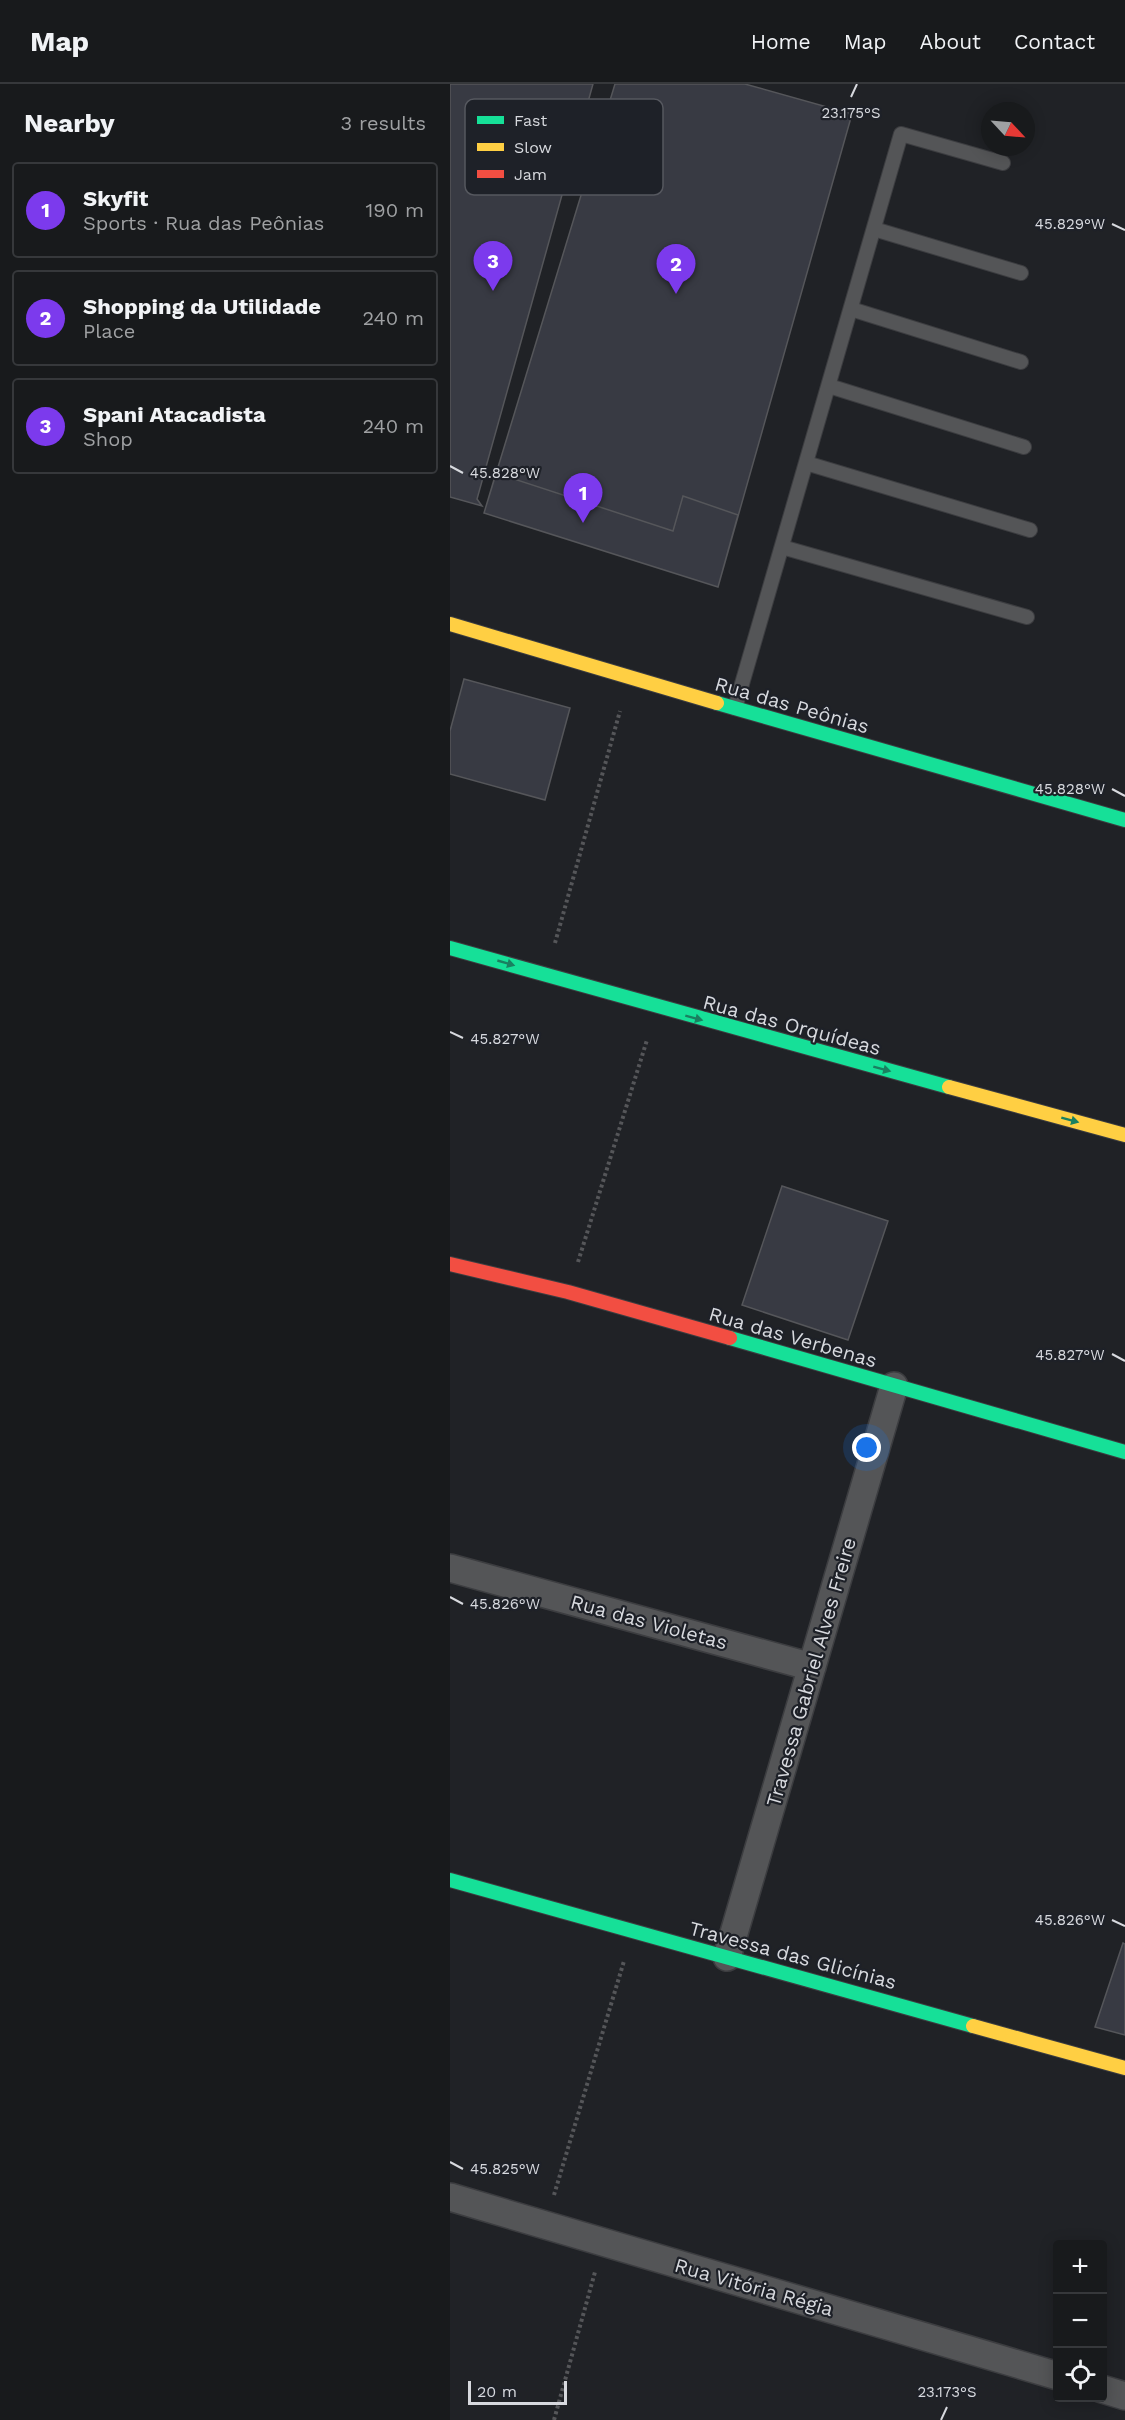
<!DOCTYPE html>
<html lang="en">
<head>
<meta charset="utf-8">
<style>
  :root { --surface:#181a1c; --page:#212325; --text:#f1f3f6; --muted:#9fa1a3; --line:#36383b; --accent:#7c3aed }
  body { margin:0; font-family:"Work Sans",sans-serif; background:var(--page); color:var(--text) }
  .controls { position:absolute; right:18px; bottom:18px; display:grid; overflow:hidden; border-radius:6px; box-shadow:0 3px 15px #0003 }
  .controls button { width:54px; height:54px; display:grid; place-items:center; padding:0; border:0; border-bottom:2px solid var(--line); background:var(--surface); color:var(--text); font:30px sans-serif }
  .compass { position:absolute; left:531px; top:18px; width:54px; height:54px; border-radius:50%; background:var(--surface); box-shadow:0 3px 15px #0003; rotate:116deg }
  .scale { position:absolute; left:18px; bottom:15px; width:99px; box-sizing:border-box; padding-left:6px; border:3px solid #d7d9de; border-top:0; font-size:16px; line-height:21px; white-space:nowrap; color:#d7d9de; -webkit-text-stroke:4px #1e2128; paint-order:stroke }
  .you { position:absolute; left:417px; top:1364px; width:21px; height:21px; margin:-15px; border:4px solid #fff; border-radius:50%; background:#1a73e8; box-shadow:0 0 0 9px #1a73e833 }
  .badge { display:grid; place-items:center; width:39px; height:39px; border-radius:50%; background:var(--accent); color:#fff; font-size:20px; font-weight:700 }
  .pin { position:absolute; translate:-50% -50px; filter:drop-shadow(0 2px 3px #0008) }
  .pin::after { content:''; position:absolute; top:32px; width:21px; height:18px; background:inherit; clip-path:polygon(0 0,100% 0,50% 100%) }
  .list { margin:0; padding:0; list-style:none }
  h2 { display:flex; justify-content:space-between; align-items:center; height:78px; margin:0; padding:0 24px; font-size:26px }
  h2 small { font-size:20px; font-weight:400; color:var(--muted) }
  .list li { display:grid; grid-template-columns:39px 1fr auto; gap:18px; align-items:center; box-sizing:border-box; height:96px; margin:0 12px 12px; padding:0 12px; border:2px solid var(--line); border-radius:6px }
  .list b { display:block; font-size:22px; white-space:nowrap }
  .list p { margin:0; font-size:20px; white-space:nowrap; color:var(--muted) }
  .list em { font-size:20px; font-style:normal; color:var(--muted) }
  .icon { flex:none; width:33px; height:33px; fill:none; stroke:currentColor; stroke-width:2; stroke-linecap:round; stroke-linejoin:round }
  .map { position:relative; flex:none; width:675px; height:2336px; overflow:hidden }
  header { display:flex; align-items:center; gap:36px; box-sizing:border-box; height:84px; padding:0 30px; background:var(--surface); border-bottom:2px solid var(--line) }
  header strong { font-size:28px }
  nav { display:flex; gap:33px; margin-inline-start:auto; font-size:21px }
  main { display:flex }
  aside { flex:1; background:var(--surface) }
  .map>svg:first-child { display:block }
  .building { fill:#383a43; stroke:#55565a; stroke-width:1.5 }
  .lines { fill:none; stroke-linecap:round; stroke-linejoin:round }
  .lane-casing { stroke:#3c3d40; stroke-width:16 }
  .street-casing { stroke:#3c3d40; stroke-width:30 }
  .fast-casing { stroke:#3c3d40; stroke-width:16 }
  .slow-casing { stroke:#3c3d40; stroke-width:16 }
  .jam-casing { stroke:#3c3d40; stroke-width:16 }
  .path { stroke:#555659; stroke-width:4; stroke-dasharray:3 3; stroke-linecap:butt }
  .lane { stroke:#545557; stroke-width:14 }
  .street { stroke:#545557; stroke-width:27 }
  .fast { stroke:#16e098; stroke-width:14 }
  .slow { stroke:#ffcf43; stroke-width:14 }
  .jam { stroke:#f24e42; stroke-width:14 }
  .oneway { fill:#1a8060 }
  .ticks { fill:none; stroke:#d7d9de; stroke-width:2 }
  .labels { text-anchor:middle; stroke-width:4.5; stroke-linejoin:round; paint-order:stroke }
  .street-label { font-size:20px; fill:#d7d9de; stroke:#1e2128 }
  .key { fill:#1e2128; stroke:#56585f; stroke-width:1.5 }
  .key-label { font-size:16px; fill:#d7d9de }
  .ticks-label { font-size:15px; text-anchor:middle; fill:#d7d9de; stroke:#1e2128; stroke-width:4.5; stroke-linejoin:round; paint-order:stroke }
</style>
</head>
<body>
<header>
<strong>Map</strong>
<nav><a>Home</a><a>Map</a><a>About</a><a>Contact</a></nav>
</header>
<main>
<aside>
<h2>Nearby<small>3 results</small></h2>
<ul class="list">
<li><span class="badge">1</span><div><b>Skyfit</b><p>Sports · Rua das Peônias</p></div><em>190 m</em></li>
<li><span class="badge">2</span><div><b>Shopping da Utilidade</b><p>Place</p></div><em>240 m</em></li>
<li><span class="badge">3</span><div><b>Spani Atacadista</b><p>Shop</p></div><em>240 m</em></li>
</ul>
</aside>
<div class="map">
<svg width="675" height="2336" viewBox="0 0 675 2336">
  <rect width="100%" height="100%" fill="#202226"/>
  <path class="building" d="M0,0H143L27,415L32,422L0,413Z
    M165,0H295L402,30L268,503L34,429Z
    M46,389L223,447L233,412L288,431L268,503L34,429Z
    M14,595L120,624L95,716L0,690V647Z
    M332,1102L438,1137L398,1256L292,1221Z
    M673,1859L675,1860V1951L645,1943Z"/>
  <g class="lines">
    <defs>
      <path id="lane" d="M424,145L571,189
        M401,225L571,278
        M379,302L574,363
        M356,379L580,446
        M332,463L577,533
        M285,624L451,50L553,79"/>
      <path id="street" d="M0,1484L362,1583
        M277,1873L444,1302
        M0,2113L608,2292
        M652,2305L675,2312"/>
      <path id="fast" d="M267,619L675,736
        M0,864L499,1003
        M280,1254L675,1368
        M0,1796L523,1942"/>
      <path id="slow" d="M0,540L267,619
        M499,1003L675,1051
        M523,1942L675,1984"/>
      <path id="jam" d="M0,1180L118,1208L280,1254"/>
    </defs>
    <use href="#lane" class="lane-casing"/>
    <use href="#street" class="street-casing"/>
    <use href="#fast" class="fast-casing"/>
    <use href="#slow" class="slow-casing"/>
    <use href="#jam" class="jam-casing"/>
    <path class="path" d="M105,859L170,627
      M128,1178L197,956
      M104,2111L174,1877
      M104,2336L145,2188"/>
    <use href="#lane" class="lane"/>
    <use href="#street" class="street"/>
    <use href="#fast" class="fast"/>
    <use href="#slow" class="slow"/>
    <use href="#jam" class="jam"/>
  </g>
  <defs><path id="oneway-solid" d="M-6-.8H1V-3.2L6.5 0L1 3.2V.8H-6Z" transform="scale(1.5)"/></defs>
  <g class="oneway">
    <use href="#oneway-solid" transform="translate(56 879) rotate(16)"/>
    <use href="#oneway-solid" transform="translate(244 934) rotate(15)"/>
    <use href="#oneway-solid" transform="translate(432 985) rotate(15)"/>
    <use href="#oneway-solid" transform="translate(620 1036) rotate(15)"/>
  </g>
  <path class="ticks" d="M401,13L407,0M662,140L675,146M0,382L13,389M662,705L675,712M0,948L13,954M662,1270L675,1277M0,1513L13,1520M662,1836L675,1842M0,2078L13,2085M491,2336L497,2323"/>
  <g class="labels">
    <g class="street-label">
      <text transform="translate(342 621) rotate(16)" y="7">Rua das Peônias</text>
      <text transform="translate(342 941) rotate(15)" y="7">Rua das Orquídeas</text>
      <text transform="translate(343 1253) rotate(16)" y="7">Rua das Verbenas</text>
      <text transform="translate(199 1538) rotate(15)" y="7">Rua das Violetas</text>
      <text transform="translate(361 1588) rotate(-74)" y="7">Travessa Gabriel Alves Freire</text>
      <text transform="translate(343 1871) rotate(15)" y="7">Travessa das Glicínias</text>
      <text transform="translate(304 2203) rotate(16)" y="7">Rua Vitória Régia</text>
    </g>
  </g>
  <rect x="15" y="15" width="198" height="96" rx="9" class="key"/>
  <rect x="27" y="32" width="27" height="8" fill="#16e098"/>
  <rect x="27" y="59" width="27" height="8" fill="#ffcf43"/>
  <rect x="27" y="86" width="27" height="8" fill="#f24e42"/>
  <g class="key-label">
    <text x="64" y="42">Fast</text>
    <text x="64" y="69">Slow</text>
    <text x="64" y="96">Jam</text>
  </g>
  <g class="ticks-label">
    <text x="401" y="34">23.175°S</text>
    <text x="620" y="145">45.829°W</text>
    <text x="55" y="394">45.828°W</text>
    <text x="620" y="710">45.828°W</text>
    <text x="55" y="960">45.827°W</text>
    <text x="620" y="1276">45.827°W</text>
    <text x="55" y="1525">45.826°W</text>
    <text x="620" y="1841">45.826°W</text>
    <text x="55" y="2090">45.825°W</text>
    <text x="497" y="2313">23.173°S</text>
  </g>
</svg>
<div class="controls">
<button>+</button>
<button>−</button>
<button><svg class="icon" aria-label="locate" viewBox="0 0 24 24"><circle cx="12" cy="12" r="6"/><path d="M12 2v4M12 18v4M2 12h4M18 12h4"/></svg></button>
</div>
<svg class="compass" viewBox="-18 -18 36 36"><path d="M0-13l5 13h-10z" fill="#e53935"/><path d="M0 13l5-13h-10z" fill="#9fa1a3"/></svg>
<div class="scale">20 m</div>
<div class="you"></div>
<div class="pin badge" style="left:133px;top:439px">1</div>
<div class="pin badge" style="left:226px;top:210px">2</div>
<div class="pin badge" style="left:43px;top:207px">3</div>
</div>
</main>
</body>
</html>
